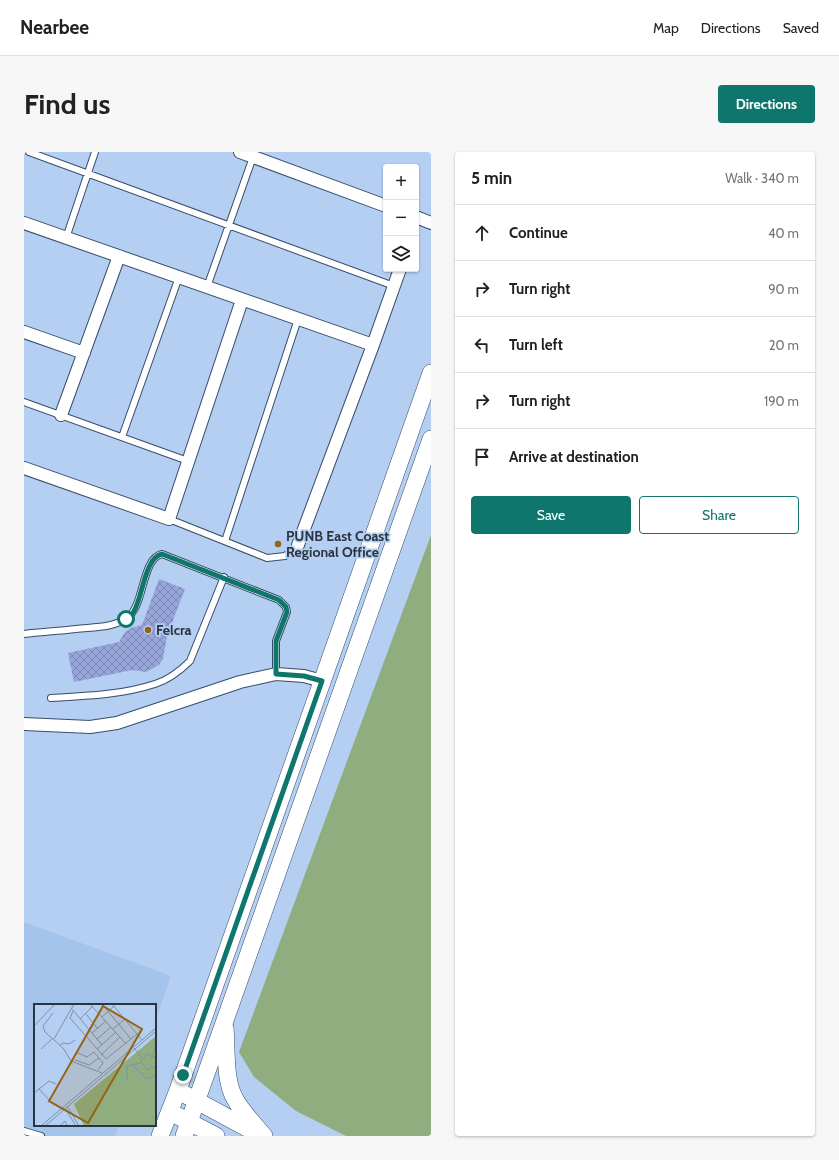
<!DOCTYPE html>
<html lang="en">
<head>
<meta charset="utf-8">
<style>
  :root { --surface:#fff; --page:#f6f6f6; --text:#202124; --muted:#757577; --line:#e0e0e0; --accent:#0f766e }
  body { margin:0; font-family:Cabin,sans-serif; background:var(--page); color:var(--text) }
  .controls { position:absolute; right:12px; top:12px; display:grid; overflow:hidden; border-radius:4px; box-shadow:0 1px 3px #0004 }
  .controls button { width:36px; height:36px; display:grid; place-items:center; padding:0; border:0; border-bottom:1px solid var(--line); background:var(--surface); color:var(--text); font:20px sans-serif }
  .stop { position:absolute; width:12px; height:12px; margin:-9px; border:3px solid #0f766e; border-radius:50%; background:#fff }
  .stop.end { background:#0f766e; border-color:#fff; box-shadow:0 1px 4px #0008 }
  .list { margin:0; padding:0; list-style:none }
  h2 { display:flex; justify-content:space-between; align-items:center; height:52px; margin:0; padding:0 16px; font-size:17px }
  h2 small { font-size:13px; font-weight:400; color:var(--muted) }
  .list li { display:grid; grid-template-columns:26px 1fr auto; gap:12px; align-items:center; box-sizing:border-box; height:56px; padding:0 16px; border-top:1px solid var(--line) }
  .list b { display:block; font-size:15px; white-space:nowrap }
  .list em { font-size:13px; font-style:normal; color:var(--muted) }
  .actions { display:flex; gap:8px; padding:12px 16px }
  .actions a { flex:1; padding:9px 0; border:1px solid var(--accent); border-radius:4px; text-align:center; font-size:14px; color:var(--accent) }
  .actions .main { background:var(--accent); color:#fff }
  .icon { flex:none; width:22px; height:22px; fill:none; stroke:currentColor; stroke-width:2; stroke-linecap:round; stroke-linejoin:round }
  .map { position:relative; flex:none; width:407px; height:984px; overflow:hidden; border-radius:4px }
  header { display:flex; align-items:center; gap:24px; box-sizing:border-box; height:56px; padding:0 20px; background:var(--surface); border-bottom:1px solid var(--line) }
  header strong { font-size:19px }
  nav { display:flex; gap:22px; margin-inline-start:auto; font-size:14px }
  .intro { display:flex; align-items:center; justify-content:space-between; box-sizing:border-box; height:96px; padding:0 24px }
  h1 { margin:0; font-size:28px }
  .button { padding:10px 18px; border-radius:4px; background:var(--accent); color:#fff; font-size:14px; font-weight:700 }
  main { display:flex; gap:24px; padding:0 24px }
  aside { flex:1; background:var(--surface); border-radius:4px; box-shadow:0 1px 3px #0004 }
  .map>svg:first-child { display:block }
  .built { fill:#a4c4ec }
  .garden { fill:#90ad7f }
  .building { fill:url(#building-cross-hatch) }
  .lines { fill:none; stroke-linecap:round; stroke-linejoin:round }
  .lane-casing { stroke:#364d6a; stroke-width:8 }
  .street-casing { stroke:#364d6a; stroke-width:14 }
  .secondary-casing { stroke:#364d6a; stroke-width:18 }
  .lane { stroke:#fff; stroke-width:6 }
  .street { stroke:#fff; stroke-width:12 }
  .secondary { stroke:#fff; stroke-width:17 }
  .route { stroke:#0f766e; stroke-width:5 }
  .poi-dot { fill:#946413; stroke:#b4cff1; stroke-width:1.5 }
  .labels { text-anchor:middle; stroke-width:3.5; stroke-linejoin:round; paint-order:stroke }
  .poi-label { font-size:14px; font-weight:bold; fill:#2a3542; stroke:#b4cff1; text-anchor:start }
  .inset-road { fill:none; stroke:#7d91ab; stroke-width:1 }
  .view { fill:#946413; fill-opacity:0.15; stroke:#946413; stroke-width:2 }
  .inset-edge { fill:none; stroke:#2a3542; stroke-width:2 }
</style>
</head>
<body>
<header>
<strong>Nearbee</strong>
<nav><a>Map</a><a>Directions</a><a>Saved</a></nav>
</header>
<div class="intro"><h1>Find us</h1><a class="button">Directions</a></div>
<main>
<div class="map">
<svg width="407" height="984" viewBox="0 0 407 984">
  <defs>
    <pattern id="building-cross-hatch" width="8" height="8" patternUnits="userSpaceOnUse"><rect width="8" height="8" fill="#98a5db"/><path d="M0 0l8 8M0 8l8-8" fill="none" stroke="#7c87b3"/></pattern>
  </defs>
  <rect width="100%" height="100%" fill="#b4cff1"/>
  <path class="built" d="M0,770L147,824L131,870V853H11V973H95L91,984H0Z"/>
  <path class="garden" d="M407,383V984H322L272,959L230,925L215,900Z"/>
  <path class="building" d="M135,427L161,437L143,484L139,507L135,513L122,520L108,518L50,530L44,501L95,490L101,480L107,476L118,473Z"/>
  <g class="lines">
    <defs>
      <path id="lane" d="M5,0L370,134
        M42,86L71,0
        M183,135L229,5
        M0,250L164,309
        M98,285L155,125
        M145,367L243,406L261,404L274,393
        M201,389L274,167
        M0,482C18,480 35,479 52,477C69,475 89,476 103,466C121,454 117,407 138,402L255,448L262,455L263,460L252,489V522
        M27,546C62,544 97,543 131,532C144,528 157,518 166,509L200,425
        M0,979L17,984"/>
      <path id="street" d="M216,0L362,54
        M392,65L407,71
        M0,71L349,193
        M0,180L60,201
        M37,263L95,104
        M0,316L145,367L218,148
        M274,393L349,193L376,117
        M0,572L66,575L93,571L216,530L252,522L280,524L298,529"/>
      <path id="secondary" d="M201,876C203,898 200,928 211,947C218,960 230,972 240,984
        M162,943L234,982
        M154,964L192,984
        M136,984L154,938L407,221
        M160,984L407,287"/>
    </defs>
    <use href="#lane" class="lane-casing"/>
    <use href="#street" class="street-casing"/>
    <use href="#secondary" class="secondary-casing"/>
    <use href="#lane" class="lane"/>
    <use href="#street" class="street"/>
    <use href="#secondary" class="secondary"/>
  </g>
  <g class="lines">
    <path class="route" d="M102,467C104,465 108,463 109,461C119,446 120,406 138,402L255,448L262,455L263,460L252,489V522L280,524L298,529L159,923"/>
  </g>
  <g class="poi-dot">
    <circle cx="254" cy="392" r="4"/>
    <circle cx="124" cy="478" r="4"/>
  </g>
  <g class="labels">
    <g class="poi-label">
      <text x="262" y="389">PUNB East Coast<tspan x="262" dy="16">Regional Office</tspan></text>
      <text x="132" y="483">Felcra</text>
    </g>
  </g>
  <g transform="translate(10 852)">
    <rect width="122" height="122" fill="#b4cff1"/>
    <path d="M122,32V122H50L40,100Z" fill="#90ad7f"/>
    <path class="inset-road" d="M56,0L92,40M68,0L97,35M78,0L108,36M38,5L68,41M39,7L36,14L72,55L103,30M19,9L9,22L11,28L29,44L37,57L68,69M52,10L64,25M68,13L80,2M46,15L59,2M0,22L21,0M79,25L90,16M58,29L72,17M20,35L40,0M63,35L77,23M26,41L29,39L35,40L41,36M100,44L108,54M7,45L19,34M63,45L82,28M42,48L53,53L60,48L69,59L64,66M67,51L86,33M119,51L122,38M122,54L113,50L107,57L113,66L122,62M41,56L55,61L65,54M98,60L112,74H118L122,70M93,76V62L107,59M5,85L19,100M0,89L15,77L22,80M33,102L45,122M31,104L42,122M7,122L122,24M11,122L122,27M26,122L31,117L33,122"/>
    <path class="view" d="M69,2L108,25L54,119L15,97Z"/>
    <rect width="122" height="122" class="inset-edge"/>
  </g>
</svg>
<div class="controls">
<button>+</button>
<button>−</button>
<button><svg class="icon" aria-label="layers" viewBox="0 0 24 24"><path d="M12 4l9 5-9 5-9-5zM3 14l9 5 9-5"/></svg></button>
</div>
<div class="stop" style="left:102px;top:467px"></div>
<div class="stop end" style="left:159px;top:923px"></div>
</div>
<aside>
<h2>5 min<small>Walk · 340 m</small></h2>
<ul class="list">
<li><svg class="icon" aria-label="ahead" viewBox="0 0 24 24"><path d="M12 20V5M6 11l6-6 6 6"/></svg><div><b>Continue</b></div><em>40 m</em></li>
<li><svg class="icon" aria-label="right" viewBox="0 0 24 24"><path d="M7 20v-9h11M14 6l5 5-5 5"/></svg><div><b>Turn right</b></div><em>90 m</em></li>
<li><svg class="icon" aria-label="left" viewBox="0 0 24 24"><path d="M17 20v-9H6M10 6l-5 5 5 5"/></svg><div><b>Turn left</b></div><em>20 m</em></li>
<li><svg class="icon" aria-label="right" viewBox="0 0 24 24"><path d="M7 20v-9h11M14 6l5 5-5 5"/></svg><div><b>Turn right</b></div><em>190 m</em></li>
<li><svg class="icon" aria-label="arrive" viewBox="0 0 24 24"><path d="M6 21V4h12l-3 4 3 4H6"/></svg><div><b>Arrive at destination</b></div></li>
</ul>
<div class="actions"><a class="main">Save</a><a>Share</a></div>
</aside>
</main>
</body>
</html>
